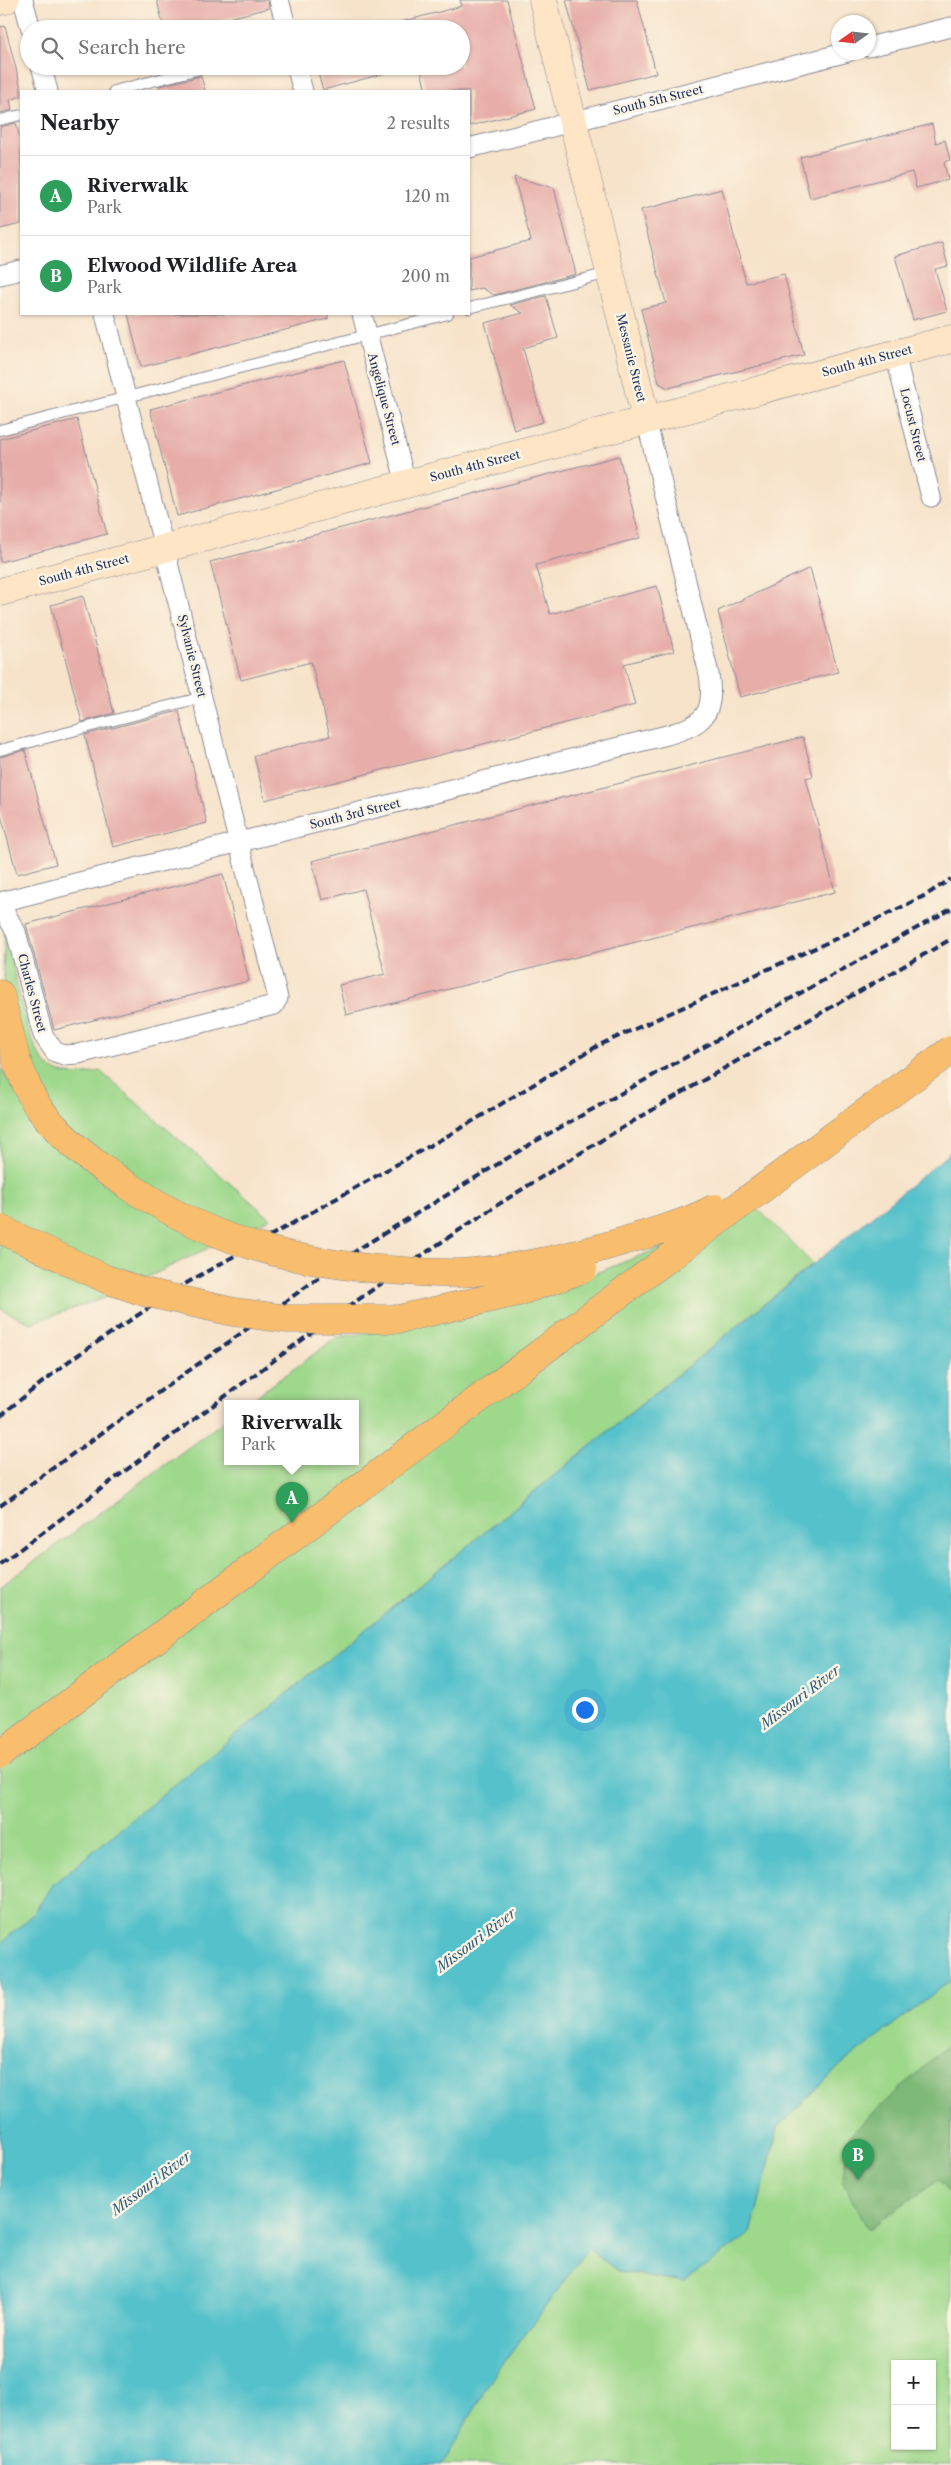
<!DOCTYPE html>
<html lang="en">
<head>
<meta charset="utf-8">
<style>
  :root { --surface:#fff; --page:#f6f6f6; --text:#202124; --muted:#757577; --line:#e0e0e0; --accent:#c8321e }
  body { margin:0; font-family:"Libre Caslon Text",serif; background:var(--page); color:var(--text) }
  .controls { position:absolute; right:15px; bottom:15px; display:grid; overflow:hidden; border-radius:0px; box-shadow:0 1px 4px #0004 }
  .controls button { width:45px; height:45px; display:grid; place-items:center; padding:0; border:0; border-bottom:1px solid var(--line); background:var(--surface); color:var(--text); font:25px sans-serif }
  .compass { position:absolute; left:831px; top:15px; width:45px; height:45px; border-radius:50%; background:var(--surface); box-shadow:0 1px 4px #0004; rotate:256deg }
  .you { position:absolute; left:584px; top:1709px; width:18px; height:18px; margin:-12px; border:4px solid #fff; border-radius:50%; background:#1a73e8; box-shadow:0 0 0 8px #1a73e833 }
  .badge { display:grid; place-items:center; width:32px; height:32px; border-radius:50%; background:var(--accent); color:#fff; font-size:16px; font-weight:700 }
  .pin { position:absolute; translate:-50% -41px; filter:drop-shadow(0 1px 2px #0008) }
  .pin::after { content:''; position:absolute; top:26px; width:18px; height:15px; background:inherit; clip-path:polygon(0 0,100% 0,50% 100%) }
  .popup { position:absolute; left:224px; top:1400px; width:135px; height:65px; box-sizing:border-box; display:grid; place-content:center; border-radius:0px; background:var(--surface); filter:drop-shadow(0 1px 4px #0005); font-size:16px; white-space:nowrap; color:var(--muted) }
  .popup b { font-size:19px; color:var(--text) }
  .popup::after { content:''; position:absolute; left:50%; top:100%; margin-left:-10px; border:10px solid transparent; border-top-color:var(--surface) }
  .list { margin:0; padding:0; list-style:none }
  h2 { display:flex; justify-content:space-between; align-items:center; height:65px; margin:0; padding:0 20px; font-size:21px }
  h2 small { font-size:16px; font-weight:400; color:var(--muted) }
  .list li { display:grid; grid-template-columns:32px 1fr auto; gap:15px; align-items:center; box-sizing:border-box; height:80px; padding:0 20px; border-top:1px solid var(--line) }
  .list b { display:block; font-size:19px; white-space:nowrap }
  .list p { margin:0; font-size:16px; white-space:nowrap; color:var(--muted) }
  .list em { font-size:16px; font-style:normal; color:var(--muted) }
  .icon { flex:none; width:28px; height:28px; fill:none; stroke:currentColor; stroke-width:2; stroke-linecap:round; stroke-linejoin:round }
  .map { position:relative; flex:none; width:951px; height:2465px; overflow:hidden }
  .search { position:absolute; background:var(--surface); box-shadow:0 1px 4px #0004; left:20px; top:20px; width:450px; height:55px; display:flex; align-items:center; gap:12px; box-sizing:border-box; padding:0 18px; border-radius:28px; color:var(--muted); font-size:19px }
  .panel { position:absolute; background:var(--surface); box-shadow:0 1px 4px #0004; left:20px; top:90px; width:450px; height:225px; border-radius:0px }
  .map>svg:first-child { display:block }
  .green { fill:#9ed88b; stroke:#5c8474; fill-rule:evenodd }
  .forest { fill:#7eb877; stroke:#4c746a }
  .water { fill:#54c1cb; stroke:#387894 }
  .building { fill:#e7ada9 }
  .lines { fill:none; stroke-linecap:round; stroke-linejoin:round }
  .lane-casing { stroke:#898994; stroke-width:12 }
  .street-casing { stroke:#898994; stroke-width:21 }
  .secondary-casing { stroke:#898994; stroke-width:29 }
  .highway-casing { stroke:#898994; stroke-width:29 }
  .lane { stroke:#fff; stroke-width:10 }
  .street { stroke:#fff; stroke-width:19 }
  .secondary { stroke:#fde5c5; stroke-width:28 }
  .highway { stroke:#f9be6d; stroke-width:28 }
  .rail { stroke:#1b2f5e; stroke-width:4; stroke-dasharray:8 4; stroke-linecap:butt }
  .highway-bridge-casing { stroke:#898994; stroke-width:29; stroke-linecap:butt }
  .highway-bridge { stroke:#f9be6d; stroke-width:28 }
  .labels { text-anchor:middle; stroke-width:5; stroke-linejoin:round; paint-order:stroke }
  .street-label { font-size:12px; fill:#1b2f5e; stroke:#fcf5e5 }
  .water-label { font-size:14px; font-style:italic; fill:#2c5b7f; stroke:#fcf5e5 }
</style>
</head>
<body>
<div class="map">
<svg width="951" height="2465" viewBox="0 0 951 2465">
  <rect width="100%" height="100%" fill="#fcf5e5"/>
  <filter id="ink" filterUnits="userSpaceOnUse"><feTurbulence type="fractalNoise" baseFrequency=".02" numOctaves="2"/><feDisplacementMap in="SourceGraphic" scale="10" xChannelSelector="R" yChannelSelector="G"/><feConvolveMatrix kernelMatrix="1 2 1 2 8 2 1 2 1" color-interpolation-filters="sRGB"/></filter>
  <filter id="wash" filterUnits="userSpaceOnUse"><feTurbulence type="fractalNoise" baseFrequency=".0096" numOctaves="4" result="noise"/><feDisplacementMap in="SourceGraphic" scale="20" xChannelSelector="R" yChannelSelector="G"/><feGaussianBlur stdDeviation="1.12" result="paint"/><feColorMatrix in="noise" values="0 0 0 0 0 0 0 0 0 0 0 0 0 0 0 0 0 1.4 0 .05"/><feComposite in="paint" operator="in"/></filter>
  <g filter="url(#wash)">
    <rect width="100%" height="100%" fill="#f7e3ca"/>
    <path class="green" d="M5,930C13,963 25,1039 45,1063C58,1078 83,1076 100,1071L270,1218L107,1297L31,1323L0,1309V1066L16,1093L10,1010L3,971Z
      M758,1209L813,1264L52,1885L33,1915L0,1944V1587L228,1418V1462H356V1404H246L337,1337L406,1327L556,1289Z
      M951,1980V2465H442L490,2381L588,2249L618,2271L751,2233L778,2128L842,2064ZM895,2364H932V2446H895Z"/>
    <path class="forest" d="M951,2042V2197L939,2179L868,2229L842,2181L850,2134Z"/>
    <path class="water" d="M951,1152V1980L842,2064L778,2127L751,2233L684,2282L618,2271L588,2249L490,2381L442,2465H0V1944L33,1915L52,1885Z"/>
    <g id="blocks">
      <path class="building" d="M157,0H268L269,8L205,24L206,29H164Z
        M460,0H507L536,109L469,126V91H426L420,66H461V29H394L393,24L462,6Z
        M566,0H637L656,73L590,90Z
        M5,26L21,88V96L10,100L12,110L0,113V27Z
        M316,66H392L393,71L323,90Z
        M201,76L205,91H160L159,86Z
        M16,123L21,143V224L0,229V127Z
        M932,124L936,143L945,140L950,160L944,162L948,180L916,188L912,172L810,198L800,157Z
        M514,177L554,188L576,274L494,295L482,288L469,291V257L531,241Z
        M722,189L746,283L784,274L804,355L668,388L659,383L641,309L666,303L641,210Z
        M942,243L948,266L935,269L947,311L913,320L895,256Z
        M546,296L558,338L523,348L543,422L514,430L485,323L523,313L510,305Z
        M128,314H328V319L141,367Z
        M344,360L372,463L177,516L150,409Z
        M77,419L107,534L0,562V439Z
        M619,456L640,538L536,565L550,614L657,586L674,651L624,664L635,705L265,800L254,756L330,736L311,662L241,680L210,562Z
        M810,568L838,672L740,697L718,611Z
        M83,596L114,713L82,722L51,605Z
        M179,711L207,823L113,847L85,735Z
        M803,737L813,776L806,778L835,892L346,1015L339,985L385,974L363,889L322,900L312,861Z
        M25,750L56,864L17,874L0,812V757Z
        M223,874L249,981L54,1030L26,924Z"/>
    </g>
  </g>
  <g filter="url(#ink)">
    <use href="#blocks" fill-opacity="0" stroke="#898994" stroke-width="1"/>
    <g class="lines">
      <defs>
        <path id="lane" d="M114,91L211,66
          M0,120L21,115
          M469,308L609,273
          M0,430L448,314
          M0,750L203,697"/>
        <path id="street" d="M23,0L31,29
          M279,0L287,29
          M868,47L951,27
          M41,66L48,91
          M296,66L303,91
          M469,148L848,52
          M0,275L21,270
          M362,314L406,484
          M895,354L931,497
          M0,902L667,735C705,724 715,714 709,674L646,419
          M0,904L16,932L43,1035L55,1052L64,1055L78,1054L274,1005L278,998L105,314"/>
        <path id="secondary" d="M543,0L646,419
          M0,1L5,0
          M0,592L951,339"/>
        <path id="highway" d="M0,994L17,1062"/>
      </defs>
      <use href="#lane" class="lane-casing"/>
      <use href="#street" class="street-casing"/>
      <use href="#secondary" class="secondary-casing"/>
      <use href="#highway" class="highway-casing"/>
      <use href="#lane" class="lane"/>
      <use href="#street" class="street"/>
      <use href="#secondary" class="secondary"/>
      <use href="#highway" class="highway"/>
      <path class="rail" d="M0,1416L69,1361L183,1285L463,1127L599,1045L853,931L926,895L951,879
        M0,1506L360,1248L534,1142L951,909
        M0,1564C152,1452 301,1336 458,1231C617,1125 786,1034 951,939"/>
      <defs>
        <path id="highway-bridge" d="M17,1062C24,1077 29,1096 39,1108C65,1143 101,1169 138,1192C218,1243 296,1263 390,1270C417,1272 446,1275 473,1272C525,1267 576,1256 627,1240C657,1231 687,1223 715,1208
          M0,1229L106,1279L144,1292L234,1312L288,1319H399L518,1292L583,1269
          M0,1754C318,1521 632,1282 951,1050"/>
      </defs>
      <use href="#highway-bridge" class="highway-bridge-casing"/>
      <use href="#highway-bridge" class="highway-bridge"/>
    </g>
  </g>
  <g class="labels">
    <g class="street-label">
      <text transform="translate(658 100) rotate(-14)" y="4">South 5th Street</text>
      <text transform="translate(631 358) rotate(76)" y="4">Messanie Street</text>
      <text transform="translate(867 361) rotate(-15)" y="4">South 4th Street</text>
      <text transform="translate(384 399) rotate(75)" y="4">Angelique Street</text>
      <text transform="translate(913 425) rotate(76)" y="4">Locust Street</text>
      <text transform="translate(475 466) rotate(-15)" y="4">South 4th Street</text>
      <text transform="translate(84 570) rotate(-15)" y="4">South 4th Street</text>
      <text transform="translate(192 656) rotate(76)" y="4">Sylvanie Street</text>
      <text transform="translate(355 814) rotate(-14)" y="4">South 3rd Street</text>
      <text transform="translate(32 993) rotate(75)" y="4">Charles Street</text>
    </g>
    <g class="water-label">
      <text transform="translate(800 1697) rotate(-37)" y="5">Missouri River</text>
      <text transform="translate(476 1940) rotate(-37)" y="5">Missouri River</text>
      <text transform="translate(151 2183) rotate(-37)" y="5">Missouri River</text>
    </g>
  </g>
</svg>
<div class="controls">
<button>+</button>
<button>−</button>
</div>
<svg class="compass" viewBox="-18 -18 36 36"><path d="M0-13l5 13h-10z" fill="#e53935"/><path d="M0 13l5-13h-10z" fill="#757577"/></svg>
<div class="you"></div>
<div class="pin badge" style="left:292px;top:1523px;background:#2e9e5b">A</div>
<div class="popup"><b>Riverwalk</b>Park</div>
<div class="pin badge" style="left:858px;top:2180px;background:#2e9e5b">B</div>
<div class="search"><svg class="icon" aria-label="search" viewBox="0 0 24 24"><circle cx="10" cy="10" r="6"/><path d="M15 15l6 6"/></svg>Search here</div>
<section class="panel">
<h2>Nearby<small>2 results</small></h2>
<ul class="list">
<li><span class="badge" style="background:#2e9e5b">A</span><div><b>Riverwalk</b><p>Park</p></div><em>120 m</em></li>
<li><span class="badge" style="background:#2e9e5b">B</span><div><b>Elwood Wildlife Area</b><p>Park</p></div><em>200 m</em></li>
</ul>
</section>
</div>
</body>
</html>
